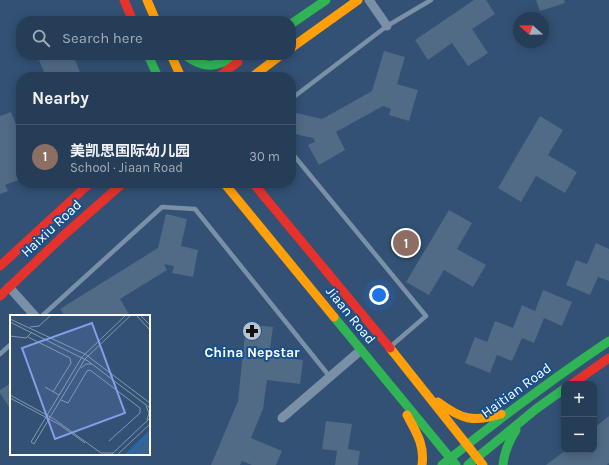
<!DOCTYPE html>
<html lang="en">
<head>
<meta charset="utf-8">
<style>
  :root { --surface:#263d57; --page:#2e445d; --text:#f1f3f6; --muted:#a4aeba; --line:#42566d; --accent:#d6ab8b }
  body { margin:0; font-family:Karla,"Noto Sans SC",sans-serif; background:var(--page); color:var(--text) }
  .controls { position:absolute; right:12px; bottom:12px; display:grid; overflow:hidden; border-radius:8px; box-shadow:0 2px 10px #0003 }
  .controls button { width:36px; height:36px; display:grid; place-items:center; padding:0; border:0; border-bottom:1px solid var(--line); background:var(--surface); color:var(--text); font:20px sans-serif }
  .compass { position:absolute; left:513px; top:12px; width:36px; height:36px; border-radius:50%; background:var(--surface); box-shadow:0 2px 10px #0003; rotate:290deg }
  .you { position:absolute; left:379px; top:295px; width:14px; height:14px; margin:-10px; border:3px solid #fff; border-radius:50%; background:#1a73e8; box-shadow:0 0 0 6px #1a73e833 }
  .badge { display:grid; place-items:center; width:26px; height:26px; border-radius:50%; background:var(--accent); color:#fff; font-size:13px; font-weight:700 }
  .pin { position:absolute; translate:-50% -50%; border:2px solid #fff; box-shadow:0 1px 4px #0006 }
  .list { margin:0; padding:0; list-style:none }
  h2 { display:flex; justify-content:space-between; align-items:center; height:52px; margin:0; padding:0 16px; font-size:17px }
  h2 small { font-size:13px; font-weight:400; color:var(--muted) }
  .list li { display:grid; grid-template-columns:26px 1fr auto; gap:12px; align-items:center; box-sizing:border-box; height:64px; padding:0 16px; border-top:1px solid var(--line) }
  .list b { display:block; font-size:15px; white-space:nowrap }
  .list p { margin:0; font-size:13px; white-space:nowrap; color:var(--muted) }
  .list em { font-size:13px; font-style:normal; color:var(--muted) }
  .icon { flex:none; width:22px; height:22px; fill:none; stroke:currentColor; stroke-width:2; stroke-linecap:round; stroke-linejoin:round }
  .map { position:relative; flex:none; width:609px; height:465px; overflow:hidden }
  .search { position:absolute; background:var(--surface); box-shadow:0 2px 10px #0003; left:16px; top:16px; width:280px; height:44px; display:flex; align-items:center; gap:10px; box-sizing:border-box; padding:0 14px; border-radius:16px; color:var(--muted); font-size:15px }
  .panel { position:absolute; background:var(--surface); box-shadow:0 2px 10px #0003; left:16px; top:72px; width:280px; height:116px; border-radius:16px }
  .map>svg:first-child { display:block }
  .building { fill:#516a85 }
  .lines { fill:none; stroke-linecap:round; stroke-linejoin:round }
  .lane { stroke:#7990a7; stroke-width:4.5 }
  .street { stroke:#7990a7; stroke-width:9 }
  .fast { stroke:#30b455; stroke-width:9 }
  .slow { stroke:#ff9f0a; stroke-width:9 }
  .jam { stroke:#e5322d; stroke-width:9 }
  .labels { text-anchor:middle; stroke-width:4; stroke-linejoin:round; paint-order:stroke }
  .street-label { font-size:14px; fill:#fff; stroke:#17508f }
  .poi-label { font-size:14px; font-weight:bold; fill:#fff; stroke:#17508f }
  .inset-road { fill:none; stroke:#8497ac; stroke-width:1 }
  .view { fill:#839eea; fill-opacity:0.15; stroke:#839eea; stroke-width:2 }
  .inset-edge { fill:none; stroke:#fff; stroke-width:2 }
</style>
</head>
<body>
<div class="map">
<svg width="609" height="465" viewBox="0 0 609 465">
  <rect width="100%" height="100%" fill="#325174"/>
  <path class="building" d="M474,0H486L495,14L472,29L488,53L468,66L452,43L428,60L415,40Z
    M536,0H564L565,3L540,11Z
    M384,51L405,57L397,84L418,90L409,121L389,115L391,109L383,106L336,132L345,150L319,165L308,145L315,142L313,138L291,133V115L292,112L322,119L372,91Z
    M37,55H57L59,60L70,55H73L82,77H46Z
    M11,112L21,137V169L18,170L21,179L5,185L8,191L0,194V116Z
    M540,116L563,130L548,155L577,172L565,193L536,176L521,202L498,188Z
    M449,210L472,223L457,249L486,265L473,287L444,270L429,295L406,282Z
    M166,214L187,219L181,246L198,250L193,277L172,273L174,266L164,264L167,270L120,299L130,316H100V315L98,316H65L60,309L158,248Z
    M596,243L609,249V281L598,277L590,295L566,285L576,260L587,264Z
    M543,290L572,302L562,326L544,318L534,343L522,338L512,361L497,355L490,373L465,363L475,337L487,342L495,321L513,328L522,305L535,311Z
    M246,324L273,327L269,356L303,360L300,384L267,380L263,409L251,438L282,451L276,465H252L242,461L240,465H211L238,401Z
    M11,383V410L0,393V390Z
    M609,416V463L607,465H546L566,450H594V428Z
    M326,421L352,424L348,449L360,451L358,465H335L337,451L322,449Z"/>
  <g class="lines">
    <path class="lane" d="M291,99L387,26L431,0
      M291,152L426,316L390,347
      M42,316L162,207L195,209L330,377
      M0,354L11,344"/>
    <path class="street" d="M369,0L387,26
      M9,287L35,316
      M282,418L361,350"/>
    <path class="fast" d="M291,24L326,0
      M148,55L158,77
      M185,55C207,71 216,66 239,55
      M334,317L456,465
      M442,465C496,421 551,380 609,341
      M468,465L536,409L564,389
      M503,465C504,452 509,441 516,430"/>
    <path class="slow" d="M147,0L156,21
      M291,48L358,0
      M171,55L181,77
      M252,77L281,55
      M224,183L334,317
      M390,348L483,465
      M438,402C461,419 473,423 501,414
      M407,415C416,432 425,445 422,465"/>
    <path class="jam" d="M124,0L133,21
      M218,77L238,62
      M253,183L390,348
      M0,266L90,183
      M0,296L64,235L123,183
      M572,384L609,358"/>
  </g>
  <defs>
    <symbol id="pharmacy-disc" viewBox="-11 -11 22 22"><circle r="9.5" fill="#b7c2ce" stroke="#17508f"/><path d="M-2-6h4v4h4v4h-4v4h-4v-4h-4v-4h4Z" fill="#111"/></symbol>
  </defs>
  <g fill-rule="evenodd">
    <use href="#pharmacy-disc" x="241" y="320" width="22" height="22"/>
  </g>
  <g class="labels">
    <g class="street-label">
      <text transform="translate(51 228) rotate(-43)" y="5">Haixiu Road</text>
      <text transform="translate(351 315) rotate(51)" y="5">Jiaan Road</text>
      <text transform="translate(516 390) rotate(-36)" y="5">Haitian Road</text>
    </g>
    <g class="poi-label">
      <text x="252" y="357">China Nepstar</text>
    </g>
  </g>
  <g transform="translate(10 315)">
    <rect width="140" height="140" fill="#325174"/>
    <path d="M140,115V122L121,140H114Z" fill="#2b67a6"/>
    <path d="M140,122V136L136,140H121Z" fill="#3b6390"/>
    <path class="inset-road" d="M116,0L72,42L21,127L24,129L75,44L121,0M126,0L140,15M130,0L140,10M0,4L75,39L140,88M0,7L78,46L140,93M20,12L29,11L41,0M0,21L16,23L22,17M18,22L60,43L61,48L43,77M71,53L76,49H82M35,72L49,80M0,80L44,104L91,138H103M0,83L50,110L75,128M51,85L58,88L77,56L80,55L130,93V98L99,126M136,91L139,98L137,105M102,139L140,103M107,140L140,109"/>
    <path class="view" d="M82,8L115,98L45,124L12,33Z"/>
    <rect width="140" height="140" class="inset-edge"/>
  </g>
</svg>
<div class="controls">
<button>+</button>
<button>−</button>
</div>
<svg class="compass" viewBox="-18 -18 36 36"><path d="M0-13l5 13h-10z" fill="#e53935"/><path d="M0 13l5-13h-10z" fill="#a4aeba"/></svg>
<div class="you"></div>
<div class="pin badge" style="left:406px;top:243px;background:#8d6e63">1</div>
<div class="search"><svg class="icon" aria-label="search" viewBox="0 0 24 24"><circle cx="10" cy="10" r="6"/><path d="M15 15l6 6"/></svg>Search here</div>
<section class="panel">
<h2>Nearby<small></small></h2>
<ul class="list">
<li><span class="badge" style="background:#8d6e63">1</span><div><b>美凯思国际幼儿园</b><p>School · Jiaan Road</p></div><em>30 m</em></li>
</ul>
</section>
</div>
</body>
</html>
